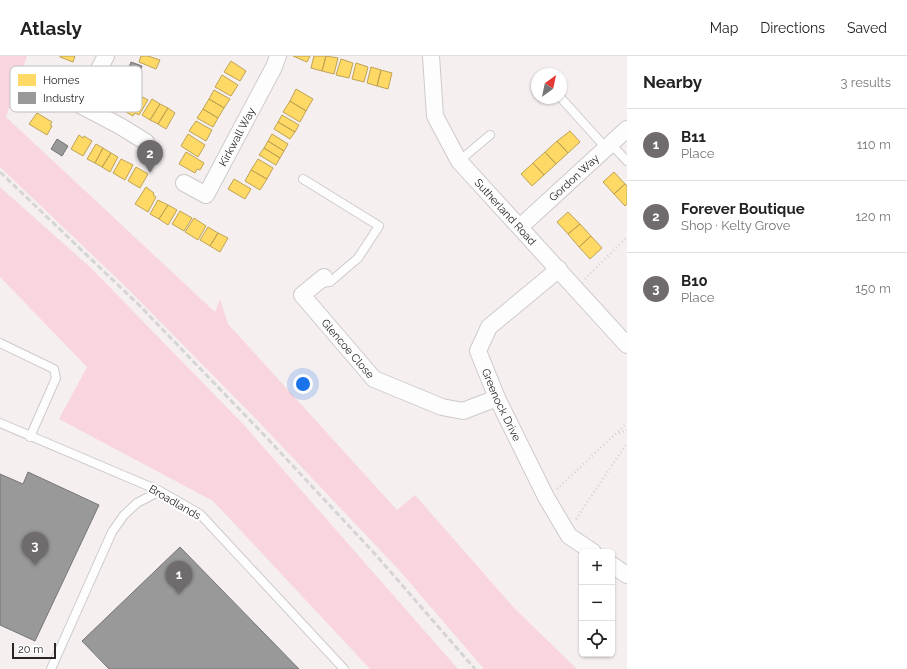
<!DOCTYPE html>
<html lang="en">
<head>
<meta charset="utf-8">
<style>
  :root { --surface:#fff; --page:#f2f2f2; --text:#222; --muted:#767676; --line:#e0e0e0; --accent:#706c6d }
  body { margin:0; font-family:Raleway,sans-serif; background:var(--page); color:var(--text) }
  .controls { position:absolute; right:12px; bottom:12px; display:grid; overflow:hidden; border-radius:6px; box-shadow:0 1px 3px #0004 }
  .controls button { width:36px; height:36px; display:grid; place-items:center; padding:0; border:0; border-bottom:1px solid var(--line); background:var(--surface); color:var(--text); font:20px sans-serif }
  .compass { position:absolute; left:531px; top:12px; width:36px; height:36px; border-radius:50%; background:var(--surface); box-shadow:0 1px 3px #0004; rotate:33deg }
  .scale { position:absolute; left:12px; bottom:10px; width:44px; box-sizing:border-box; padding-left:4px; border:2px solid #292526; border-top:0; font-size:11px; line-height:14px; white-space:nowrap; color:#292526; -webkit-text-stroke:3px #fff; paint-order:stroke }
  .you { position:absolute; left:303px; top:328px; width:14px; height:14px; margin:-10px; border:3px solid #fff; border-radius:50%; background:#1a73e8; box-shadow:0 0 0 6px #1a73e833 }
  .badge { display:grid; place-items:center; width:26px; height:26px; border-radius:50%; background:var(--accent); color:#fff; font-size:13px; font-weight:700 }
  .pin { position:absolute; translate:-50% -33px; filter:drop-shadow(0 1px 2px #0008) }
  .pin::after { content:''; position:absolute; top:21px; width:14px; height:12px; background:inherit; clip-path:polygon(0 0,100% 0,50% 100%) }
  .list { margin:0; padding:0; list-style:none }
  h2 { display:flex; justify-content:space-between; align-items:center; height:52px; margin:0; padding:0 16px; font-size:17px }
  h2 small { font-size:13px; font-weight:400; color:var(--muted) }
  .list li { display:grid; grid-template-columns:26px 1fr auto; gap:12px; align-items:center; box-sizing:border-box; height:72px; padding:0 16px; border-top:1px solid var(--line) }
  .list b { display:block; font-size:15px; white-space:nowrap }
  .list p { margin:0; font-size:13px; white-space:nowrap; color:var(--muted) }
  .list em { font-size:13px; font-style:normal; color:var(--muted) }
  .icon { flex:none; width:22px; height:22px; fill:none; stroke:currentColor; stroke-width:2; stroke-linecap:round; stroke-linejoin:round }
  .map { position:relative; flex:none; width:627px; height:613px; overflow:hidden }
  header { display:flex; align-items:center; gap:24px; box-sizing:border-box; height:56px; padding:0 20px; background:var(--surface); border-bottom:1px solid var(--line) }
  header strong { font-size:19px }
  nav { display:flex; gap:22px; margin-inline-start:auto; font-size:14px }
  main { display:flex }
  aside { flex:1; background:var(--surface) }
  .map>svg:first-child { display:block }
  .green { fill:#f9d6dd }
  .homes { fill:#ffd966; stroke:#bfa353 }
  .industry { fill:#999; stroke:#777676 }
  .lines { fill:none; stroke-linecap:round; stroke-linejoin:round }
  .lane-casing { stroke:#cecaca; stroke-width:10 }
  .street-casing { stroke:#cecaca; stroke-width:18 }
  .path { stroke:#d6d3d4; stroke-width:2.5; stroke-dasharray:1 3; stroke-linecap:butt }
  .lane { stroke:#fefdfd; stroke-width:8 }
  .street { stroke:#fefdfd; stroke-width:16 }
  .rail { stroke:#d6d5d5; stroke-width:3; stroke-dasharray:6 3; stroke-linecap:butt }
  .labels { text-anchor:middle; stroke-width:4; stroke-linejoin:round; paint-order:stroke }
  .street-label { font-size:11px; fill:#292526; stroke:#fff }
  .key { fill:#fff; stroke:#bfbebe; stroke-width:1 }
  .key-label { font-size:11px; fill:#292526 }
</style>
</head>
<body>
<header>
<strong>Atlasly</strong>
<nav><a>Map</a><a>Directions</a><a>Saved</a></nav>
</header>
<main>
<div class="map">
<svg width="627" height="613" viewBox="0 0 627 613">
  <rect width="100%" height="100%" fill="#f5eff0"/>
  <path class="green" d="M0,0H27L6,61L215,256L220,243L228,268L397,454L415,439L515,553L577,613H484L399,514L256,363L128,233L0,111Z
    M0,131L91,212L244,369L458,613H370L213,445L59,363L87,311L0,221Z"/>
  <path class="homes" d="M60,0H75L73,6L60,1Z
    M141,0H148L160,4L156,13L139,6Z
    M293,0H310L307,6Z
    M314,0H326L322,15L311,12Z
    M326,0L338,2L334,18L322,15Z
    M341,3L353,7L349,22L336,19Z
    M231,5L246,15L240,25L224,16Z
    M356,7L368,11L364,26L352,23Z
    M371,11L381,14L377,30L367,27Z
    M381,14L392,17L388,33L377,30Z
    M222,19L238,29L231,40L215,31Z
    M296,33L313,43L306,55L290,45Z
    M214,34L230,43L224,52L209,43Z
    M137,38L148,44L139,59L135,57L133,60L126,56Z
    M152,43L160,48L150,64L142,59Z
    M209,43L224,52L218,62L203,53Z
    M290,45L306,55L300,66L283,56Z
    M160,48L168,52L158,68L150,64Z
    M168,52L175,57L166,73L158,68Z
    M203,53L218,62L213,71L197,62Z
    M37,57L52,66L50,69L52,70L47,79L29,68Z
    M282,59L299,69L295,76L278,66Z
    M196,65L212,74L206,85L189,75Z
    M278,66L295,76L290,83L274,73Z
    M570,75L580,86L568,97L557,85Z
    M188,78L205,89L198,101L181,90Z
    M272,78L288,88L284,95L268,85Z
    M79,79L83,82L84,80L92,85L83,100L71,93Z
    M268,85L284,95L280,102L264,92Z
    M557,85L568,97L556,108L545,96Z
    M96,88L103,92L95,107L87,103Z
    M103,92L111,97L102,111L95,107Z
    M264,92L280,102L276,109L259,99Z
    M186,96L204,107L200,114L197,113L195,117L179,108Z
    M545,96L556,108L544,119L533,107Z
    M111,97L118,101L110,116L102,111Z
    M121,103L133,109L125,124L113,117Z
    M258,103L273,112L267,123L251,114Z
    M533,107L544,119L532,130L521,118Z
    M136,111L148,118L140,132L128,125Z
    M251,114L267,123L260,134L245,125Z
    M614,116L625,128L614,138L603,126Z
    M234,123L251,133L245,143L228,133Z
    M625,128L627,130V148L625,150L614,138Z
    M146,131L154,137L153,139L156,141L148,156L135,148Z
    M158,144L168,149L159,163L150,158Z
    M168,149L177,154L168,169L159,163Z
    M180,155L192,162L184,175L172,168Z
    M568,156L580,168L568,178L557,166Z
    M194,162L206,170L198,184L185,176Z
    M580,168L591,180L579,191L568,178Z
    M208,171L218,177L210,190L200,184Z
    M218,177L228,182L220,196L210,190Z
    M591,180L602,192L590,203L579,191Z"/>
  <path class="industry" d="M131,6L142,10L140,15L129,11Z
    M57,83L68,90L62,100L51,93Z
    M28,416L99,449L35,585L0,569V418L23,428Z
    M180,491L299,613H109L82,585Z"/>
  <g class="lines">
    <defs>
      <path id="lane" d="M561,42L606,92
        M611,88L627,105
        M459,105L490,79
        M303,123L379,170L358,202L330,226L321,227
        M0,287L54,313L56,322L30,381
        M0,367L160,435L200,458L344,613
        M51,613L112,476L124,459L137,447L160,435"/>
      <g id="street">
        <path d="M106,0L80,49L120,70L146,86"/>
        <path id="s1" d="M431,0L435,60L459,105L627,289"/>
        <path id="s2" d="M184,127L206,139L274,11L278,0"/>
        <path id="s3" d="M520,171L627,73"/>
        <path id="s4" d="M559,213L489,271L478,295L497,342L546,441L569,480L593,496"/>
        <path id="s5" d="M324,221L302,239L374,323L442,351L463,355L497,342"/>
        <path d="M612,509L627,519"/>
      </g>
    </defs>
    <use href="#lane" class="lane-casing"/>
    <use href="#street" class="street-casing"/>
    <path class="path" d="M585,223L627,181
      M619,377L627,374
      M557,433L627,367
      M576,463L627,387"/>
    <use href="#lane" class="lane"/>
    <use href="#street" class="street"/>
    <path class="rail" d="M0,116L140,250L266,381L375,498L475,613"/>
  </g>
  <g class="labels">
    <g class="street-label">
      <text dy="4" stroke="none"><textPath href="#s2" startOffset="91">Kirkwall Way</textPath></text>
      <text dy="4" stroke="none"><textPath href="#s3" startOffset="73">Gordon Way</textPath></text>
      <text dy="4" stroke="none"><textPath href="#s1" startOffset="180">Sutherland Road</textPath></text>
      <text dy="4" stroke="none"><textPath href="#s5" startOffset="99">Glencoe Close</textPath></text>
      <text dy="4" stroke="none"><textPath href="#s4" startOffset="176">Greenock Drive</textPath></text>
      <text transform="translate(175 446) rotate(30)" y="4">Broadlands</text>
    </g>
  </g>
  <rect x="10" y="10" width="132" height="46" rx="6" class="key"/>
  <rect x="18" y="18" width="18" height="12" fill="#ffd966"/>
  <rect x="18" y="36" width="18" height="12" fill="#999"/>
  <g class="key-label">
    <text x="43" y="28">Homes</text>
    <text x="43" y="46">Industry</text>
  </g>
</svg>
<div class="controls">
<button>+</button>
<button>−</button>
<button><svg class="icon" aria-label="locate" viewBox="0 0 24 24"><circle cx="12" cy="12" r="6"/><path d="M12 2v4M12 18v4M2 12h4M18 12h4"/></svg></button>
</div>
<svg class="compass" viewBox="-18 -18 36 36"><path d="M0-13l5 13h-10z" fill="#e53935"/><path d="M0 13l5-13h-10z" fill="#767676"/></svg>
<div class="scale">20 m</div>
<div class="you"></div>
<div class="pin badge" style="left:179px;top:538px">1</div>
<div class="pin badge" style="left:150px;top:117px">2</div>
<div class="pin badge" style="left:35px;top:509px">3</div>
</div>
<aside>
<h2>Nearby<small>3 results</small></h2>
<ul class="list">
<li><span class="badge">1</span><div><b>B11</b><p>Place</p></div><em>110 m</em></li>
<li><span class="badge">2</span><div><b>Forever Boutique</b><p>Shop · Kelty Grove</p></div><em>120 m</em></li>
<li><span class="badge">3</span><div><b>B10</b><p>Place</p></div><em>150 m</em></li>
</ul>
</aside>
</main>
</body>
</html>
